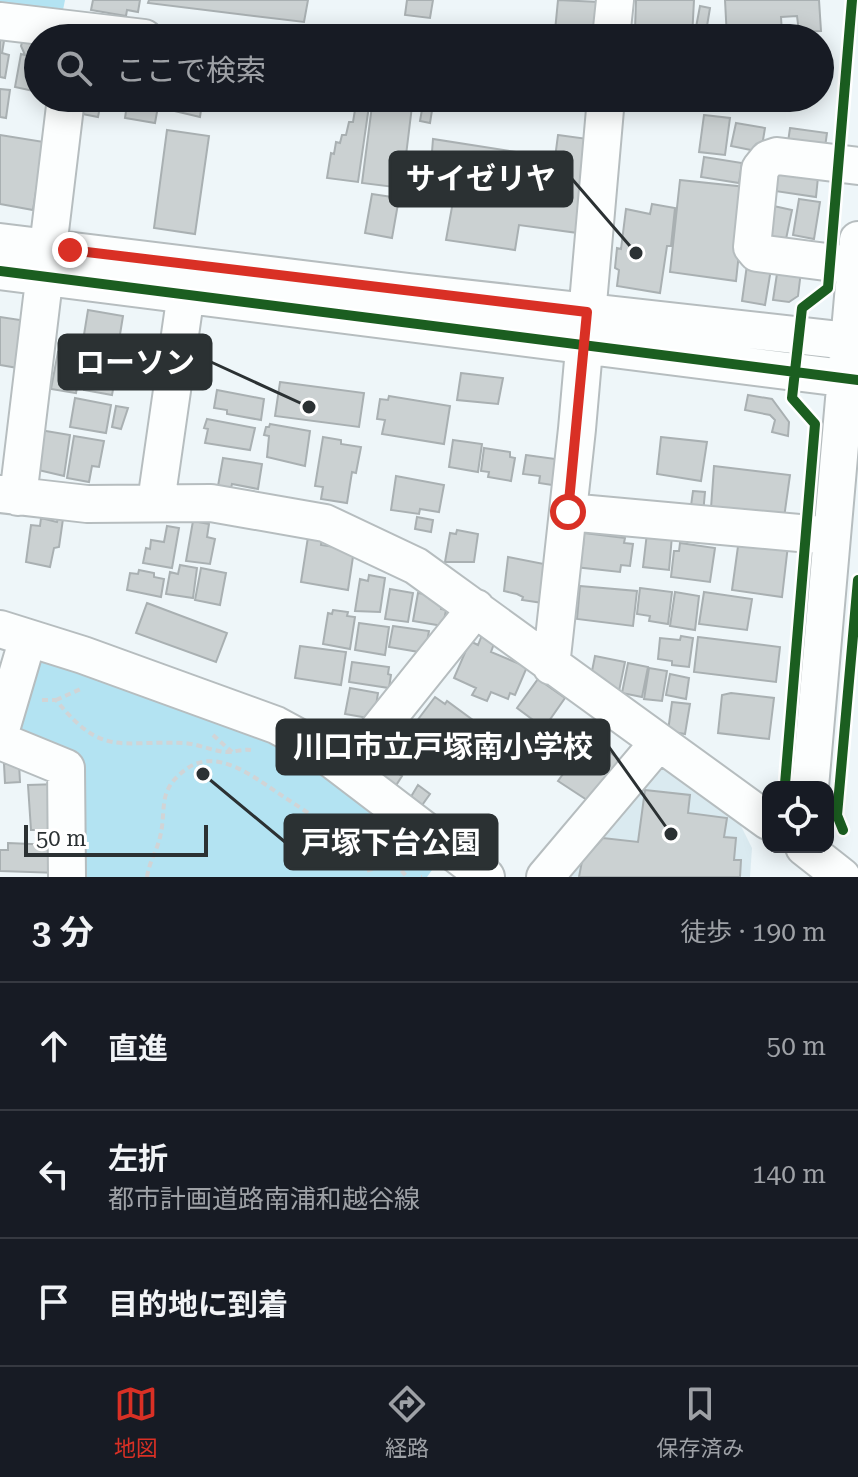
<!DOCTYPE html>
<html lang="ja">
<head>
<meta charset="utf-8">
<style>
  :root { --surface:#171b24; --page:#242831; --text:#f1f3f6; --muted:#9ea1a6; --line:#363941; --accent:#d93025 }
  body { margin:0; font-family:"Roboto Serif","Noto Sans JP",serif; background:var(--page); color:var(--text) }
  .controls { position:absolute; right:24px; bottom:24px; display:grid; overflow:hidden; border-radius:16px; box-shadow:0 4px 20px #0003 }
  .controls button { width:72px; height:72px; display:grid; place-items:center; padding:0; border:0; border-bottom:2px solid var(--line); background:var(--surface); color:var(--text); font:40px sans-serif }
  .scale { position:absolute; left:24px; bottom:20px; width:184px; box-sizing:border-box; padding-left:8px; border:4px solid #2b3133; border-top:0; font-size:22px; line-height:28px; white-space:nowrap; color:#2b3133; -webkit-text-stroke:6px #fff; paint-order:stroke }
  .stop { position:absolute; width:24px; height:24px; margin:-18px; border:6px solid #d93025; border-radius:50%; background:#fff }
  .stop.end { background:#d93025; border-color:#fff; box-shadow:0 2px 8px #0008 }
  .list { margin:0; padding:0; list-style:none }
  h2 { display:flex; justify-content:space-between; align-items:center; height:104px; margin:0; padding:0 32px; font-size:34px }
  h2 small { font-size:26px; font-weight:400; color:var(--muted) }
  .list li { display:grid; grid-template-columns:52px 1fr auto; gap:24px; align-items:center; box-sizing:border-box; height:128px; padding:0 32px; border-top:2px solid var(--line) }
  .list b { display:block; font-size:30px; white-space:nowrap }
  .list p { margin:0; font-size:26px; white-space:nowrap; color:var(--muted) }
  .list em { font-size:26px; font-style:normal; color:var(--muted) }
  .icon { flex:none; width:44px; height:44px; fill:none; stroke:currentColor; stroke-width:2; stroke-linecap:round; stroke-linejoin:round }
  .map { position:relative; flex:none; width:858px; height:877px; overflow:hidden }
  .search { position:absolute; background:var(--surface); box-shadow:0 4px 20px #0003; left:24px; right:24px; top:24px; height:88px; display:flex; align-items:center; gap:20px; box-sizing:border-box; padding:0 28px; border-radius:44px; color:var(--muted); font-size:30px }
  .sheet { height:488px; background:var(--surface) }
  nav { display:flex; justify-content:space-around; align-items:center; box-sizing:border-box; height:112px; border-top:2px solid var(--line); background:var(--surface); font-size:22px; color:var(--muted) }
  nav a { display:grid; justify-items:center; gap:4px }
  nav .on { color:var(--accent) }
  .map>svg:first-child { display:block }
  .built { fill:#daeaf0 }
  .green { fill:#b3e3f2 }
  .building { fill:#cbd1d2; stroke:#a9b0b2; stroke-width:2 }
  .lines { fill:none; stroke-linecap:round; stroke-linejoin:round }
  .minor-casing { stroke:#b6bdbf; stroke-width:40 }
  .path { stroke:#d1d4d6; stroke-width:4; stroke-dasharray:6 4; stroke-linecap:butt }
  .minor { stroke:#fcfefe; stroke-width:36 }
  .cycleway-casing { stroke:#fff; stroke-width:15 }
  .cycleway { stroke:#1b5e20; stroke-width:10 }
  .route { stroke:#d93025; stroke-width:10 }
  .leader { fill:none; stroke:#2b3133; stroke-width:3 }
  .callout-dot { fill:#2b3133; stroke:#fff; stroke-width:3 }
  .callout { fill:#2b3133; stroke:#2b3133; stroke-width:3 }
  .callout-label { font-size:30px; text-anchor:middle; font-weight:bold; fill:#fff }
</style>
</head>
<body>
<div class="map">
<svg width="858" height="877" viewBox="0 0 858 877">
  <rect width="100%" height="100%" fill="#eef6f9"/>
  <path class="built" d="M669,769L738,820L752,848L750,877H561L649,772Z"/>
  <path class="green" d="M0,0H65L63,10L46,19L0,14Z
    M50,656L278,735L430,849L432,870L427,877H73L71,765L18,740L23,688L34,663Z"/>
  <path class="building" d="M93,0H140L138,12L127,10L126,16L91,10Z
    M149,0H308L304,22L148,3Z
    M407,0H433L430,18L405,15Z
    M558,0L599,2L596,27L579,25V29L566,28V33L555,31Z
    M636,0H694L692,38H665V35L635,31Z
    M725,0H819L821,31L799,32L797,16L781,17L782,34L769,36V38H727Z
    M700,6L710,8L705,38H694Z
    M0,38L4,41L2,53L9,55L5,78L0,77Z
    M23,39L38,41V50L32,49L30,56L38,58V92L15,87L21,54L25,55L21,46Z
    M0,89L10,90L6,118L0,117Z
    M128,98L159,101L155,123L125,118Z
    M168,98H211L209,110H201L200,117L166,109Z
    M373,98H413L402,188L362,183Z
    M424,98H434L430,123L420,121Z
    M79,102L100,107L98,117L77,113Z
    M356,104L369,106L358,182L327,178L331,153L334,154L336,142L340,143L342,135H346L349,122H353Z
    M704,115L730,118L725,155L699,152Z
    M736,123L765,128L761,152L731,146Z
    M790,128L827,133L824,154L787,149Z
    M167,130L209,136L195,234L154,228Z
    M0,135L44,142L33,210L0,204Z
    M558,135L588,139L578,233L519,225L515,250L446,240L454,196L429,191L433,139L555,158Z
    M704,157L742,163L739,183L701,177Z
    M778,171L818,177L816,197L775,191Z
    M680,180L746,187L736,281L670,272Z
    M372,194L399,198L392,238L365,233Z
    M799,199L820,202L814,239L793,235Z
    M652,204L675,208L671,246H667L660,293L617,286L619,270L615,268L617,248L621,249L626,209L650,214Z
    M769,205L792,210L785,244L762,240Z
    M747,265L771,269L765,305L742,301Z
    M778,267L801,271L798,296L789,302L773,300Z
    M88,310L123,316L117,353L82,347Z
    M0,317L27,321L18,368L0,365Z
    M58,352L83,356L76,393L51,389Z
    M91,352L119,357L112,395L84,390Z
    M461,373L503,378L498,404L457,400Z
    M280,382L364,393L359,427L275,416Z
    M217,390L264,399L261,420L227,414V410L214,408Z
    M748,395L772,399L789,422L788,436L772,432L775,420L770,415L745,410Z
    M389,396L450,406L444,444L382,434L385,420L377,419L380,399L388,400Z
    M75,398L111,405L106,433L70,427Z
    M116,406L128,408L121,429L112,427Z
    M207,419L255,428L250,450L205,443L208,429L204,428Z
    M270,424L310,431L305,466L267,457L269,436L264,435L266,427H269Z
    M40,430L70,435L64,476L34,469Z
    M74,436L104,441L99,467L92,466L89,482L67,478Z
    M323,437L341,440V444L361,447L356,473L352,472L347,503L321,499L323,487L315,486Z
    M661,437L707,442L701,481L657,474Z
    M453,440L482,444L478,472L449,467Z
    M484,448L510,452V457L515,458L511,481L488,477L489,472L481,471Z
    M526,455L563,460L559,486L539,483L540,476L523,474Z
    M223,458L262,464L258,489L232,484L231,488L218,486Z
    M714,466L790,475L784,518L711,508Z
    M396,476L444,485L439,512L420,509L419,514L391,510Z
    M693,491L705,492L703,514L690,513Z
    M417,517L433,520L431,532L415,529Z
    M41,518L57,522L58,518L63,519L59,547L54,548L50,567L26,562L31,525L40,526Z
    M193,521L209,524L207,537L215,539L210,564L186,561Z
    M167,526L179,528L172,568L143,563L146,548L150,549L151,540L164,542Z
    M457,530L478,534L474,562H445L450,533L456,534Z
    M584,533L625,538L624,543L633,544L630,566L621,565L620,572L575,567L577,547H583Z
    M647,533L672,536L669,570L643,567Z
    M308,537L322,538L321,545L354,550L348,590L301,582Z
    M739,539L788,545L782,597L732,590Z
    M680,543L715,548L710,582L671,577L674,551H679Z
    M508,557L549,565L543,603L522,600L523,597L517,594L504,591Z
    M180,565L197,568L193,598L166,594L170,572L178,574Z
    M201,568L226,573L220,605L195,600Z
    M139,570L154,573V577L164,579L161,597L127,590L130,573L138,574Z
    M369,575L385,578L380,612L355,611L360,579L368,581Z
    M580,586L637,591L633,626L577,619Z
    M640,588L672,592L668,624L649,621L650,616L637,614Z
    M390,589L413,593L408,622L385,619Z
    M675,592L699,596L695,630L670,626Z
    M704,592L752,599L747,630L699,624Z
    M418,593L431,595L430,599L442,601L441,609L446,610L443,626L413,621Z
    M147,603L227,633L216,662L136,633Z
    M333,610L348,612L347,616L355,617L350,649L323,644L328,613L332,614Z
    M359,623L389,627L385,655L355,650Z
    M393,626L429,631L425,653L389,647Z
    M482,635L495,641L491,652L527,667L515,695L510,693L508,699L491,692L487,701L472,695L476,688L454,678L470,641L478,645Z
    M681,636L693,638L689,667L672,665V661L658,659L660,638L680,640Z
    M698,637L780,647L776,682L694,672Z
    M300,646L346,652L341,685L295,678Z
    M595,656L625,662L619,691L602,687L604,679L591,676Z
    M352,662L389,667L388,674L391,675L389,688L349,682Z
    M628,663L648,667L642,697L622,693Z
    M649,668L667,671L662,701L644,699Z
    M670,674L689,678L686,699L666,695Z
    M538,679L565,698L544,728L517,708Z
    M350,688L378,693L374,719L345,714Z
    M731,693L774,698L769,739L718,733L722,695Z
    M435,697L445,704L447,701L481,726L456,759L413,726Z
    M672,702L690,704L685,734L668,731Z
    M593,740L620,760L600,788L587,800L558,781L581,749L586,753Z
    M19,763L20,782L5,783L4,764Z
    M385,766L402,776L393,790L376,779Z
    M59,784L60,823H48V830H31L28,785Z
    M418,785L430,794L420,808L409,800Z
    M645,790L690,795L688,813L727,818L724,837L736,838L734,860H741L740,877H579L582,861L603,838L638,842Z
    M8,843L53,845L59,873L0,871V850H8Z"/>
  <g class="lines">
    <defs>
      <path id="minor" d="M0,21L144,38
        M611,38L615,0
        M0,242L409,292L858,342
        M856,266L757,253L752,247L760,169L768,159L777,156L858,166
        M0,271L858,380
        M0,494L87,504L211,503L325,523L416,566L768,821
        M18,497L66,98
        M156,502L186,293
        M568,512L832,536
        M0,629L83,655L276,725L313,745L486,877
        M551,666L577,429L606,98
        M0,733L28,638
        M0,741L66,768L67,877
        M347,769L476,608
        M810,787L858,240
        M804,847L842,877
        M545,877L659,742"/>
    </defs>
    <use href="#minor" class="minor-casing"/>
    <path class="path" d="M42,700H56C103,758 119,740 184,743C199,744 212,751 226,752C235,752 242,749 251,750
      M56,700L83,688
      M213,735L232,752
      M395,863L407,877
      M147,877C149,862 157,851 160,837C164,823 162,807 166,794C170,783 176,777 185,770C217,745 256,779 284,797C312,815 350,840 365,871L395,863V844
      M421,877H422"/>
    <use href="#minor" class="minor"/>
    <defs>
      <path id="cycleway" d="M0,271L858,380
        M782,787L785,784L815,424L792,398L802,308L828,288L852,0
        M843,830L837,815L858,580"/>
    </defs>
    <use href="#cycleway" class="cycleway-casing"/>
    <use href="#cycleway" class="cycleway"/>
  </g>
  <g class="lines">
    <path class="route" d="M70,250L587,312L568,512"/>
  </g>
  <path class="leader" d="M636 253L572 179M309 407L211 362M671 834L609 747M203 774L285 842"/>
  <g class="callout-dot">
    <circle cx="636" cy="253" r="8"/>
    <circle cx="309" cy="407" r="8"/>
    <circle cx="671" cy="834" r="8"/>
    <circle cx="203" cy="774" r="8"/>
  </g>
  <g class="callout">
    <rect x="390" y="152" width="182" height="54" rx="8"/>
    <rect x="59" y="335" width="152" height="54" rx="8"/>
    <rect x="277" y="720" width="332" height="54" rx="8"/>
    <rect x="285" y="815" width="212" height="54" rx="8"/>
  </g>
  <g class="callout-label">
    <text x="481" y="189">サイゼリヤ</text>
    <text x="135" y="373">ローソン</text>
    <text x="443" y="757">川口市立戸塚南小学校</text>
    <text x="391" y="853">戸塚下台公園</text>
  </g>
</svg>
<div class="controls">
<button><svg class="icon" aria-label="locate" viewBox="0 0 24 24"><circle cx="12" cy="12" r="6"/><path d="M12 2v4M12 18v4M2 12h4M18 12h4"/></svg></button>
</div>
<div class="scale">50 m</div>
<div class="stop" style="left:568px;top:512px"></div>
<div class="stop end" style="left:70px;top:250px"></div>
<div class="search"><svg class="icon" aria-label="search" viewBox="0 0 24 24"><circle cx="10" cy="10" r="6"/><path d="M15 15l6 6"/></svg>ここで検索</div>
</div>
<section class="sheet">
<h2>3 分<small>徒歩 · 190 m</small></h2>
<ul class="list">
<li><svg class="icon" aria-label="ahead" viewBox="0 0 24 24"><path d="M12 20V5M6 11l6-6 6 6"/></svg><div><b>直進</b></div><em>50 m</em></li>
<li><svg class="icon" aria-label="left" viewBox="0 0 24 24"><path d="M17 20v-9H6M10 6l-5 5 5 5"/></svg><div><b>左折</b><p>都市計画道路南浦和越谷線</p></div><em>140 m</em></li>
<li><svg class="icon" aria-label="arrive" viewBox="0 0 24 24"><path d="M6 21V4h12l-3 4 3 4H6"/></svg><div><b>目的地に到着</b></div></li>
</ul>
</section>
<nav>
<a class="on"><svg class="icon" aria-label="map" viewBox="0 0 24 24"><path d="M3 6l6-2 6 2 6-2v14l-6 2-6-2-6 2zM9 4v14M15 6v14"/></svg>地図</a>
<a><svg class="icon" aria-label="directions" viewBox="0 0 24 24"><path d="M12 3l9 9-9 9-9-9zM9 14v-3h6M13 9l2 2-2 2"/></svg>経路</a>
<a><svg class="icon" aria-label="saved" viewBox="0 0 24 24"><path d="M7 4h10v16l-5-4-5 4z"/></svg>保存済み</a>
</nav>
</body>
</html>
